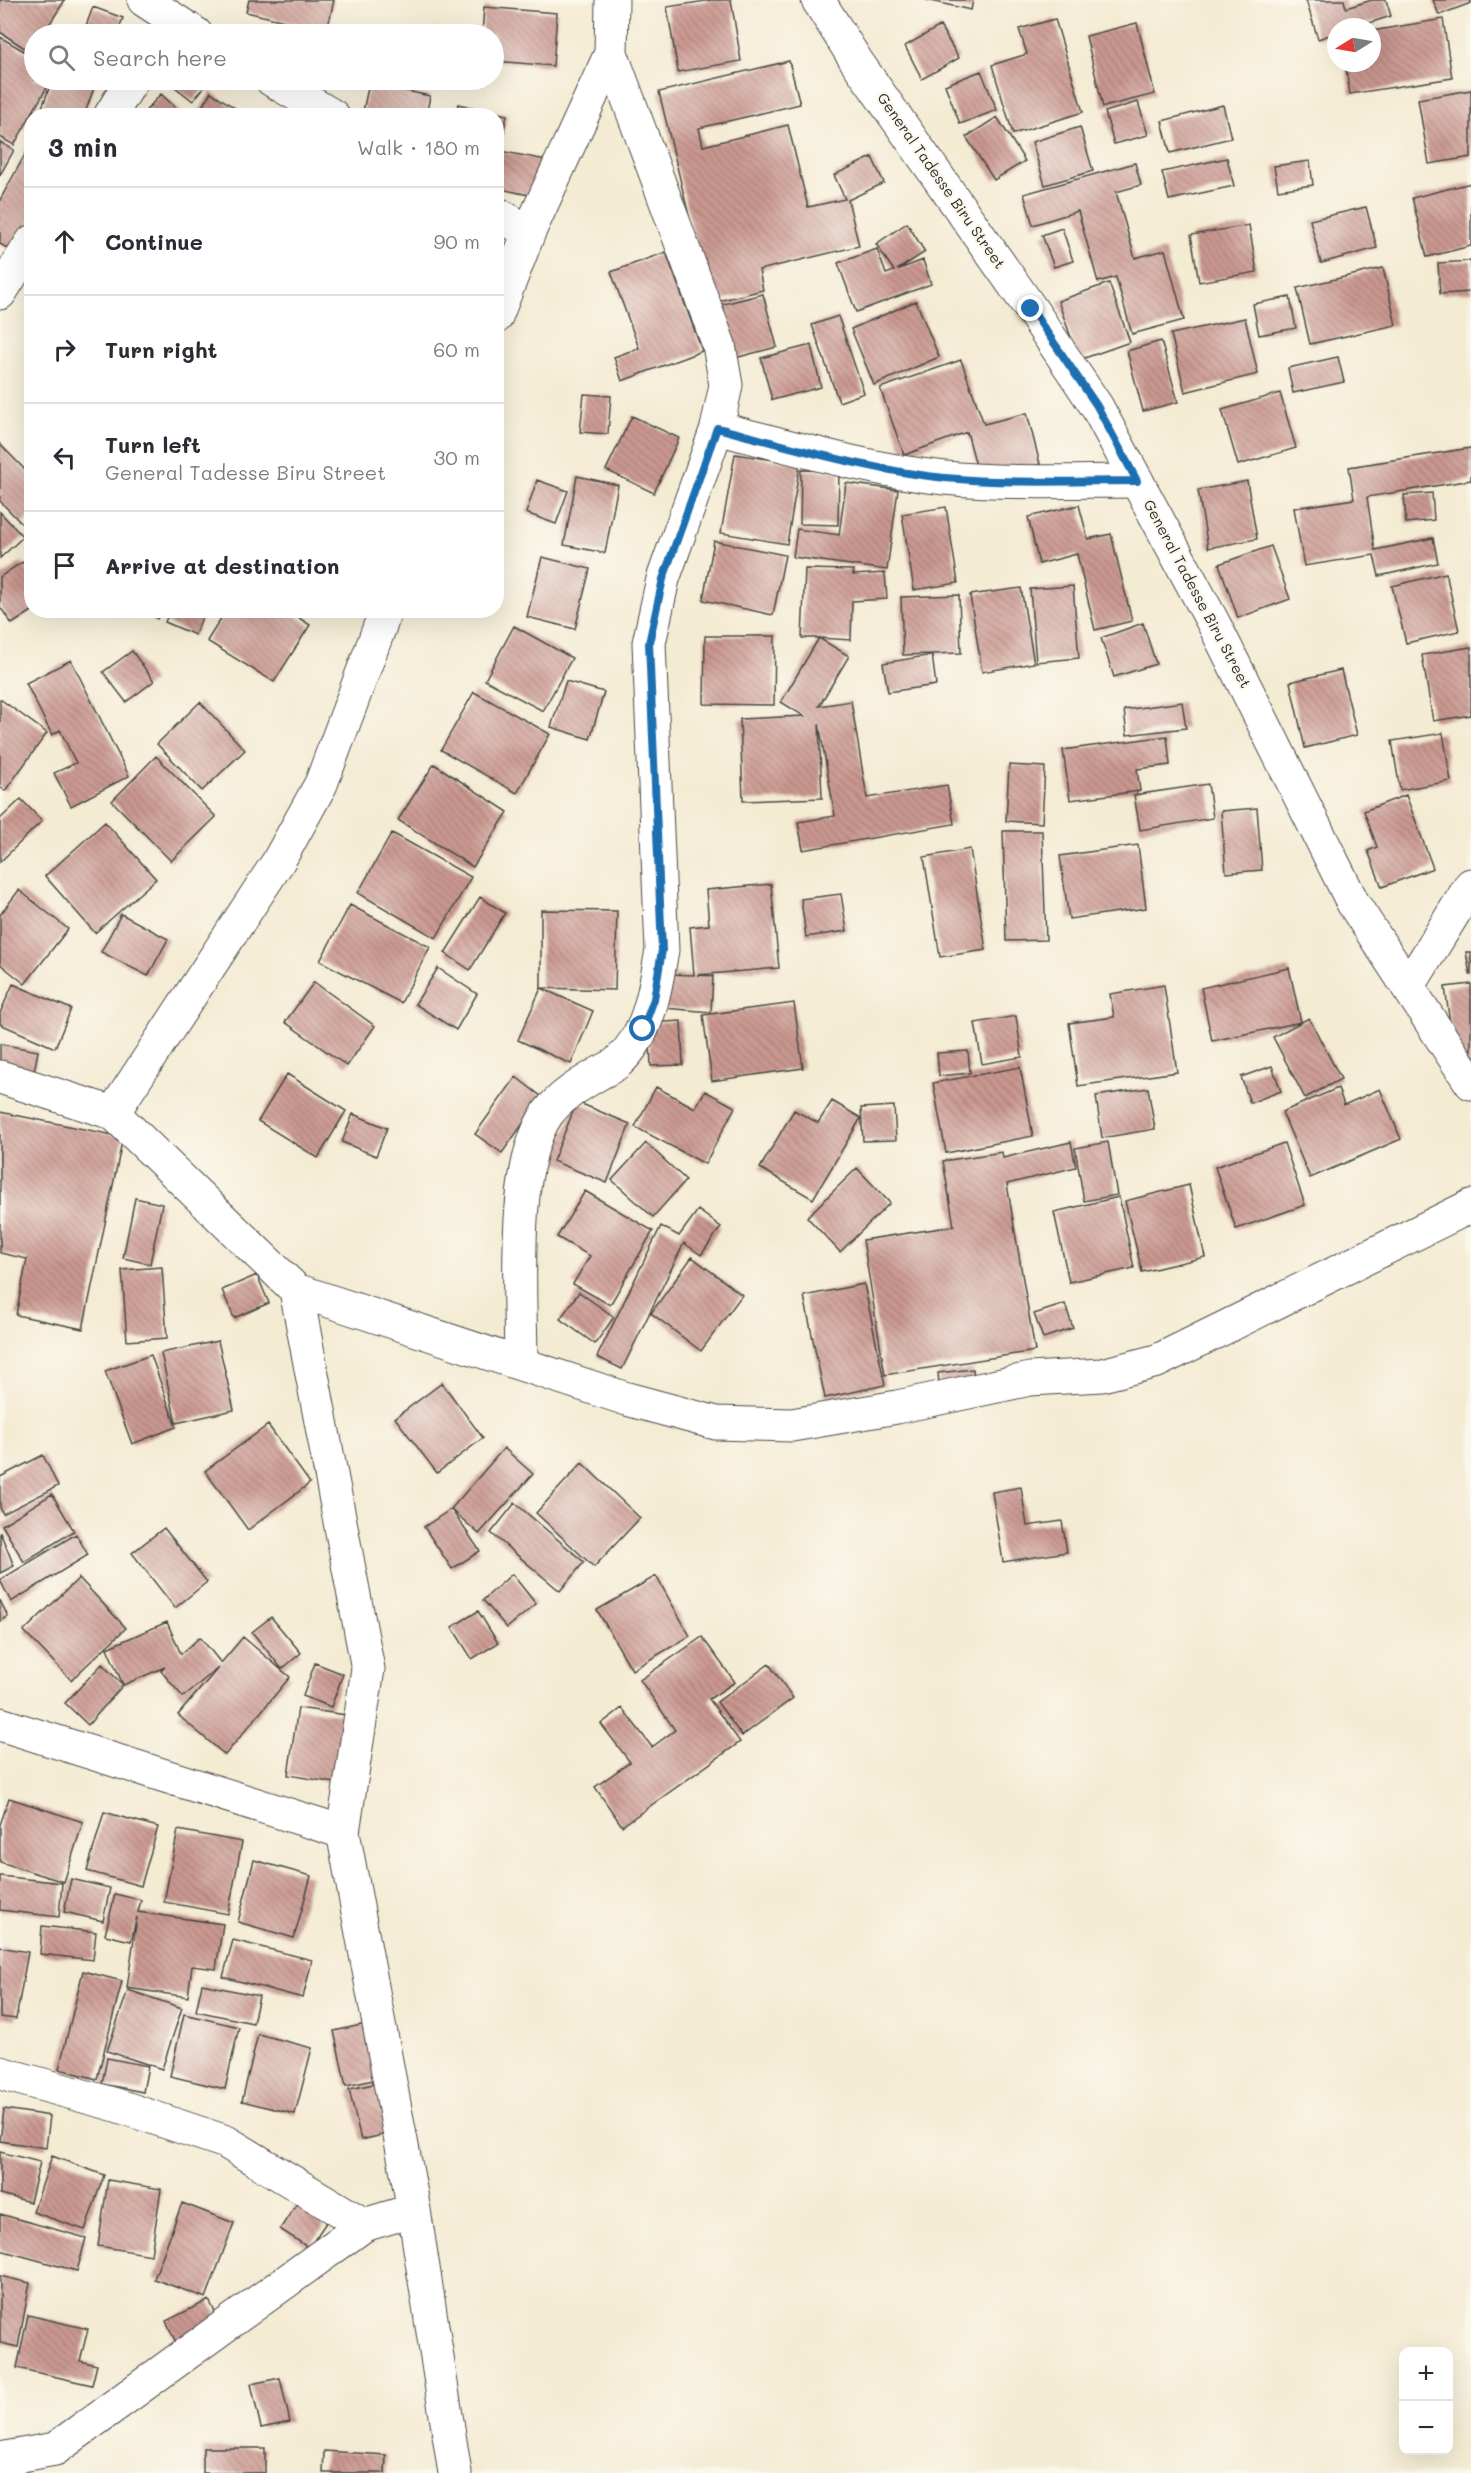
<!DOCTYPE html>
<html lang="en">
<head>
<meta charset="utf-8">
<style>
  :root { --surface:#fff; --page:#f2f2f3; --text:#2b2b33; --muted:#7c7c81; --line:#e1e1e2 }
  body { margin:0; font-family:Mali,sans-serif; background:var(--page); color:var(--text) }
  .controls { position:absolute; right:18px; bottom:18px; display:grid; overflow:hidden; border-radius:12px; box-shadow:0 6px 24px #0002 }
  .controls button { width:54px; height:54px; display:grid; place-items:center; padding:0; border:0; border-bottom:2px solid var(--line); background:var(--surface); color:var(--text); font:30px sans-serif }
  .compass { position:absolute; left:1327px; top:18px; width:54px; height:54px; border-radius:50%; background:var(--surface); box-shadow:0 6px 24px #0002; rotate:259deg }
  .stop { position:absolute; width:18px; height:18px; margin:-14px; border:4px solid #1f6fb2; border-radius:50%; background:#fff }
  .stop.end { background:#1f6fb2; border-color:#fff; box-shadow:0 2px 6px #0008 }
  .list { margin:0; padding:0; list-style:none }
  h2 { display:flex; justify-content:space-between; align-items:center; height:78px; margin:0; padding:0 24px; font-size:26px }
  h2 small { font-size:20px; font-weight:400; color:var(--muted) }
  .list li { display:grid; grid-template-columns:39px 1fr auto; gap:18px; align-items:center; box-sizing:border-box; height:108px; padding:0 24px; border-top:2px solid var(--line) }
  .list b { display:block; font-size:22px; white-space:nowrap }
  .list p { margin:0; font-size:20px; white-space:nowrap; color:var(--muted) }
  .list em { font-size:20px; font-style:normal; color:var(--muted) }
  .icon { flex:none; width:33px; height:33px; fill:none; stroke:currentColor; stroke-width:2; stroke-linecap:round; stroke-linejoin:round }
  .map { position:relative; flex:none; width:1471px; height:2473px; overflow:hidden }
  .search { position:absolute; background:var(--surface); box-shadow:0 6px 24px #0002; left:24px; top:24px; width:480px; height:66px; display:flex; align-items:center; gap:15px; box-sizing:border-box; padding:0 21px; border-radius:33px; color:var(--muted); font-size:22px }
  .panel { position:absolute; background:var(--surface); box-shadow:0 6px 24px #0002; left:24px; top:108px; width:480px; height:510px; border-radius:24px }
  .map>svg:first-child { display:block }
  .building { fill:url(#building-back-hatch) }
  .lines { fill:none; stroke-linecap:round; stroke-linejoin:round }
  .street-casing { stroke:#494844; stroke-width:35 }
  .secondary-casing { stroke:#494844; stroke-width:35 }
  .street { stroke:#fff; stroke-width:33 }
  .secondary { stroke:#fff; stroke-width:33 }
  .route { stroke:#1f6fb2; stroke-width:8 }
  .labels { text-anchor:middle; stroke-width:4.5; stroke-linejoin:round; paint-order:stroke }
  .street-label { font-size:15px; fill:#2b2b2b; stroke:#fbf7ec }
</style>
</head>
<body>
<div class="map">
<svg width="1471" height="2473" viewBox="0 0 1471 2473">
  <defs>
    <pattern id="building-back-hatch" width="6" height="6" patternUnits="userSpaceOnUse" patternTransform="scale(1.5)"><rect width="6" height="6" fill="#ca9890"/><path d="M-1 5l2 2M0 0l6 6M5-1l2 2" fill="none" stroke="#a47c76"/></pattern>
  </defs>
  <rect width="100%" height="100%" fill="#fbf7ec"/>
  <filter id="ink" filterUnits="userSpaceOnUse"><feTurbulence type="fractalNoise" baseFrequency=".0167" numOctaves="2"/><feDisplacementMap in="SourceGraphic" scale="12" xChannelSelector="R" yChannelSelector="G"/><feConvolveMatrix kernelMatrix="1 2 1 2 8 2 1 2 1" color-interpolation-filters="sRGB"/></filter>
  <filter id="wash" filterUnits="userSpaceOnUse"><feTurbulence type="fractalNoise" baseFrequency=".008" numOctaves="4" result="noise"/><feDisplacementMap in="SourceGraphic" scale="24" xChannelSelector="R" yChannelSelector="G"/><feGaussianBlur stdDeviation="1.35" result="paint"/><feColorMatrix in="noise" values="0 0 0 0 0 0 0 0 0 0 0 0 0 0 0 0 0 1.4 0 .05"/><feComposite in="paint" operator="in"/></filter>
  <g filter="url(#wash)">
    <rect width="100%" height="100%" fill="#f4ebd3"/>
    <g id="blocks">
      <path class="building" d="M0,0H65L43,34H34V48L32,53L0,32Z
        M249,0H334L327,31L246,12Z
        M712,0H731L741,61L678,72L667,7Z
        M926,0H973L971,10Z
        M1306,0H1344L1346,8L1372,0H1386L1391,16L1357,27H1336V33L1318,39Z
        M1433,0H1471V3L1439,15Z
        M93,7L123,18L117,34H83Z
        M484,7L557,13L553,66L494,61V34H482Z
        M1055,19L1083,112L1013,134L992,65L1027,54L1019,29Z
        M1443,19L1452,78L1350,94L1345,63H1372V31Z
        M1137,23L1155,94L1103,107L1086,36Z
        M940,26L959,58L922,79L905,46Z
        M0,37L34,57V80H51L14,145L0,137Z
        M789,61L800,104L699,128L703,146L788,125L808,207L845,199L834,175L872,157L884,183L848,200L859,246L759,270L763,290L710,303L659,92Z
        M981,71L997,110L960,124L945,85Z
        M52,80H79L95,85L84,116H39Z
        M166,80H210L193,101Z
        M369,83L430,96L426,116H362Z
        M1471,90V157L1429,164L1418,99Z
        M211,92L247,116H196Z
        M161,94L185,116H141Z
        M1138,102L1148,135L1114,144L1105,112Z
        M458,104L507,115L498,158L496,116H456Z
        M1223,105L1231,138L1170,153L1162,121Z
        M997,117L1025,161L994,180L966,137Z
        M1080,127L1093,171L1045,185L1032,142Z
        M0,142L14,150L0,175Z
        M32,142V219L14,252L0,244V200Z
        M500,151L546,160L538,197L496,188V169Z
        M1227,158L1234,186L1169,200L1162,172Z
        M1310,161L1313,185L1278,190L1274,166Z
        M1135,163L1141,185L1116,192L1135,258L1165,250L1184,320L1132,334L1116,277L1098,282L1078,211L1033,225L1024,194Z
        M1471,183V246L1427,257L1412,198Z
        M1366,207L1377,248L1321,263L1310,220Z
        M907,223L925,252L897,270L923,260L931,284L856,312L838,263L877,249L886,274L894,271L876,244Z
        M1249,225L1257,272L1199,282L1191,235Z
        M1062,228L1073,261L1054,267L1042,235Z
        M666,252L702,351L622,381L614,357L639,348L611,272Z
        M1471,261V292L1440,294L1438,263Z
        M1383,268L1396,325L1310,344L1297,288Z
        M1109,283L1130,342L1079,360L1058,301Z
        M763,294L777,347L731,359L716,306Z
        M1290,297L1296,328L1259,335L1253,304Z
        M916,301L939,357L874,385L851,329Z
        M838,316L864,393L839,402L812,325Z
        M1245,318L1258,374L1185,392L1171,334Z
        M1161,341L1178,402L1143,411L1127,351Z
        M811,345L821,387L772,400L761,358Z
        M1338,357L1344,382L1293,393L1288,368Z
        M961,360L984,424L1027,413L1040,464L980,480L967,432L904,455L880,388Z
        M1280,393L1296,448L1238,465L1222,410Z
        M584,394L611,396L608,434L580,432Z
        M632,416L679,438L654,493L606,470Z
        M0,444L32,477V514L22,524L0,501Z
        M1471,448V480L1367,497L1375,550L1433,538L1438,563L1379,576L1374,555L1304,566L1294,508L1354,499L1349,467Z
        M735,454L800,464L787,544L721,533Z
        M801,470L839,471L838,525L800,524Z
        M577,476L618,485L605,553L564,545Z
        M537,480L568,491L556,524L526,513Z
        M1247,481L1257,539L1208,548L1198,490Z
        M846,483L898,490L887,570L793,557L797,529L839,535Z
        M1432,493L1434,520L1406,523L1404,495Z
        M1079,505L1088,539L1111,534L1132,621L1095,630L1077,554L1039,564L1028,517Z
        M946,507L958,583L914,590L902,514Z
        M0,512L23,537L0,558Z
        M714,541L785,555L773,615L703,600Z
        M1271,546L1290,599L1238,618L1219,564Z
        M542,557L590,569L575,629L527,617Z
        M22,562L32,577V611L12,624L0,607V577Z
        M805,569L854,570L853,575L885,573L887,599L852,601L851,640L819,638L849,656L819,706L851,701L867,798L947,785L954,824L803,850L798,822L835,816L819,724L822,798L743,801L740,719L804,716L781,702L819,638H802Z
        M1446,573L1459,631L1406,643L1392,586Z
        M1073,586L1079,658L1036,662L1030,589Z
        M1021,588L1034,663L982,672L970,595Z
        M959,595L961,653L903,655L901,597Z
        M146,610H163L157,619Z
        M170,610H205L195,635L165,622Z
        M226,610H287L310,625L274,682L207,641Z
        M1143,623L1156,664L1114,677L1101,638Z
        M514,626L572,658L543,711L485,680Z
        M705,636H775L774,705L704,704Z
        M1471,647V715L1433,721L1422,655Z
        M132,651L154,681L126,702L103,672Z
        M932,655L936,685L888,692L883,663Z
        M71,660L129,776L71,806L54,773L76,763L60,730L52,735L26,683Z
        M1341,670L1357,735L1305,748L1290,682Z
        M566,681L604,692L590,739L551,727Z
        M474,692L550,734L517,793L441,750Z
        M0,699L47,733L5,791L0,787Z
        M200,702L245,750L202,791L157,744Z
        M1182,702L1186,728L1127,735L1124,710Z
        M1443,733L1451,781L1400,790L1392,741Z
        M1167,736L1170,765L1137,769L1140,791L1070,800L1063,750Z
        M156,756L216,817L171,861L112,801Z
        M434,764L508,812L473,867L398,820Z
        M1009,765L1045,767L1042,823L1006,821Z
        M1208,784L1213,818L1140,830L1134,795Z
        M1406,795L1433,868L1382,887L1368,851L1377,847L1364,811Z
        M21,799L42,821L0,862V819Z
        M1257,808L1262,870L1226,873L1221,811Z
        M105,822L156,879L95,933L45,876Z
        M1003,831H1042L1046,940L1006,941Z
        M392,833L471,877L436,938L358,893Z
        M1138,845L1146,908L1069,919L1060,856Z
        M970,849L986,950L940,957L924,857Z
        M771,884L779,968L697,975L713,976L711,1012L664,1008L666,974L694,975L690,927L709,925L706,890Z
        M19,890L68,929L25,984L0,964V915Z
        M841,894L847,931L806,937L801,899Z
        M480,897L505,913L470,970L445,953Z
        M350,905L430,947L401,1003L320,961Z
        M541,910L617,911L615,990L541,988L593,1011L571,1064L518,1040L541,988Z
        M121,914L168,939L148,976L101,952Z
        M1466,952H1471V975H1470Z
        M438,968L477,994L456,1030L415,1004Z
        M1289,968L1301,1022L1212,1041L1201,988Z
        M314,982L375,1026L347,1066L285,1022Z
        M13,984L71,1009L55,1048L0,1024V1013Z
        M1471,984V1088L1459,1089L1445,987Z
        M1164,985L1177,1072L1078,1086L1069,1023L1114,1017L1110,994Z
        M794,1003L803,1068L712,1081L703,1015Z
        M1016,1016L1022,1057L982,1064L975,1023Z
        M1309,1018L1341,1079L1305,1098L1273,1037Z
        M681,1021L683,1065L651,1066L649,1023Z
        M0,1044L38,1051L30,1094L0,1089Z
        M968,1051L970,1073L939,1076L937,1053Z
        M1272,1066L1281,1091L1250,1103L1241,1077Z
        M1020,1067L1033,1136L946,1153L933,1083Z
        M287,1074L346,1111L318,1158L258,1121Z
        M516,1077L542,1097L502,1153L475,1134Z
        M656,1087L695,1108L705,1091L735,1107L705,1164L635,1127Z
        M1148,1088L1155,1129L1102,1138L1096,1096Z
        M1338,1088L1344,1105L1380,1089L1401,1139L1310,1178L1282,1112Z
        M832,1101L861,1118L813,1199L760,1168L794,1110L818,1123Z
        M577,1102L630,1124L607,1183L553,1161Z
        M894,1106L896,1140L863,1141L861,1108Z
        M0,1112L123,1137L83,1329L16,1315L27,1259L0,1253Z
        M353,1114L387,1128L376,1156L342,1142Z
        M1071,1142L1076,1167L1007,1184L1035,1351L885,1375L863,1240L954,1226L943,1161L1002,1152L1003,1158Z
        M1108,1142L1117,1195L1084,1201L1075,1148Z
        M646,1143L686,1180L653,1217L612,1180Z
        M1284,1143L1305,1205L1236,1229L1215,1167Z
        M857,1168L890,1203L840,1252L807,1217Z
        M1189,1185L1205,1257L1142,1272L1125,1201Z
        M585,1191L653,1231L610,1305L573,1284L590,1256L557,1237Z
        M1119,1197L1134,1268L1069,1282L1054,1212Z
        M135,1198L162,1204L150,1264L123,1258Z
        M698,1210L721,1227L701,1255L684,1243L622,1369L597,1357L661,1226L679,1236Z
        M692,1257L742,1295L701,1351L651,1313Z
        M162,1267L167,1338L127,1341L122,1270Z
        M257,1275L269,1303L234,1318L222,1290Z
        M864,1284L885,1385L825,1398L804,1296Z
        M579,1292L614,1317L595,1344L560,1319Z
        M1065,1304L1073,1328L1043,1338L1034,1314Z
        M218,1341L234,1410L176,1423L161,1353Z
        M151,1355L176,1427L132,1444L105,1371Z
        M973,1369L975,1387L940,1392L938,1373Z
        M442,1383L483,1438L437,1473L395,1418Z
        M268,1425L310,1483L248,1530L205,1471Z
        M504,1448L533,1474L479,1534L451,1509L480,1551L452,1569L424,1527L451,1509Z
        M43,1455L58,1486L3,1514L0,1507V1477Z
        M582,1463L640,1518L594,1567L536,1513Z
        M1021,1487L1027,1526L1062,1521L1067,1552L1003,1562L992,1492Z
        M52,1494L74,1531L24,1562L2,1525Z
        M515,1503L584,1562L560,1591L491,1533Z
        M164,1528L207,1582L175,1608L132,1553Z
        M0,1532L14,1566L0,1573Z
        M76,1534L88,1555L11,1602L0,1580Z
        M512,1574L536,1604L507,1628L483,1600Z
        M656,1576L690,1636L632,1670L597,1610Z
        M79,1578L126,1628L71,1680L24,1631Z
        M0,1600L8,1617L0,1621Z
        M478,1611L498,1643L472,1659L452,1627Z
        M271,1617L301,1653L282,1669L252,1632Z
        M167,1622L181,1654L200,1637L221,1663L243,1637L290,1677L225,1755L178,1715L218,1668L183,1697L161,1671L165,1667L123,1685L88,1725L65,1703L102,1664L123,1685L107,1648Z
        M702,1637L735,1682L709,1699L740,1742L622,1826L595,1787L630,1762L601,1724L622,1708L652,1747L675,1730L640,1680Z
        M315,1663L343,1674L331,1707L303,1696Z
        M769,1664L793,1698L742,1736L717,1702Z
        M298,1708L346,1715L335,1783L288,1775Z
        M9,1798L83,1822L64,1882L0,1862V1825Z
        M104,1812L158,1827L141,1886L87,1871Z
        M178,1830L242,1842L228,1914L164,1902Z
        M254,1860L311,1876L294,1938L238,1922Z
        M0,1876L62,1883L59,1917L0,1910Z
        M71,1879L110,1888L103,1921L64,1912Z
        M115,1894L141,1900L138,1912L223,1924L216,1969L192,1966L188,1997L127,1988L137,1917L131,1941L105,1935Z
        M42,1926L96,1932L93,1960L40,1954Z
        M233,1940L312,1960L303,1998L223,1977Z
        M0,1947L28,1952L16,2019L0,2017Z
        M83,1971L122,1981L97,2079L59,2069Z
        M202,1984L259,1996L253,2023L196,2011Z
        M128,1990L182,2008L162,2069L107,2051Z
        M184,2014L239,2027L225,2089L170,2076Z
        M366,2024L378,2079L346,2086L334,2031Z
        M258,2034L312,2048L295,2114L242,2101Z
        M107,2058L148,2066L143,2092L102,2084Z
        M379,2083L391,2133L361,2140L349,2089Z
        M4,2109L50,2116L46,2148L0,2141Z
        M0,2152L40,2162L30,2202L0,2194Z
        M52,2156L104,2175L85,2230L33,2212Z
        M108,2180L161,2189L151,2255L98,2246Z
        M300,2199L329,2218L309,2248L280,2229Z
        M182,2203L234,2223L206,2298L154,2279Z
        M0,2214L86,2238L77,2271L0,2250Z
        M0,2276L30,2283L18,2347L0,2343Z
        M209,2300L223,2329L179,2349L166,2321Z
        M28,2315L88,2329L80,2361L97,2365L92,2385L17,2368Z
        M280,2378L290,2422L261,2428L251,2384Z
        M203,2448H265V2473H203Z
        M324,2451L386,2455L385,2473H323Z"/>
    </g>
  </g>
  <g filter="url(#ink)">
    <use href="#blocks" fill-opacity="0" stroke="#494844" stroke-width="1.5"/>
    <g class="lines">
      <defs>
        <path id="street" d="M144,0L196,34
          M272,80L333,116
          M110,116L132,80
          M496,213L529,232
          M0,293L32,242
          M496,317L529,232L611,53
          M717,428C792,447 868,470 945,478C1009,484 1073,481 1137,481
          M1408,987L1471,885
          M0,1077L113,1113L296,1290L627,1399L716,1423L792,1425L897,1407L1030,1379L1102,1375L1157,1361L1471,1206
          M113,1113L278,862L321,784L386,610
          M296,1290L368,1669L343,1832L414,2210L455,2473
          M521,1363C521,1297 510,1166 548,1113C561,1096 581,1084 598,1074C605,1070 613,1067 618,1062C650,1033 655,989 662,950L649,643L663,579L717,428L726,385L719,345L611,53L612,0
          M0,1724L343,1832
          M0,2073L116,2105L226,2142L364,2225L414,2210
          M0,2459L55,2449L364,2225"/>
        <path id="secondary" d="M818,0L857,62L1031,309L1097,407L1215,626L1353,903L1471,1083"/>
      </defs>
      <use href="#street" class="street-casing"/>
      <use href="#secondary" class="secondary-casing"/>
      <use href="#street" class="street"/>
      <use href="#secondary" class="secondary"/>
    </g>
  </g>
  <g class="lines" filter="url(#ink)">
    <path class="route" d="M643,1029L654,999L662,950L649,643L663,579L717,428C792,447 868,470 945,478C1009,484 1073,481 1137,481L1097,406L1031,309"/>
  </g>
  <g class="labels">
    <g class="street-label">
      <text transform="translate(941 181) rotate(55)" y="5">General Tadesse Biru Street</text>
      <text transform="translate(1197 594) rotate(62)" y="5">General Tadesse Biru Street</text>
    </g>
  </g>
</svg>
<div class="controls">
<button>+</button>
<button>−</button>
</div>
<svg class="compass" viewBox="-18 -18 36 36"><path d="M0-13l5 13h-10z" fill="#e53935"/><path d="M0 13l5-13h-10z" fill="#7c7c81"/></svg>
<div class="stop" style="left:643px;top:1029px"></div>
<div class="stop end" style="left:1031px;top:309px"></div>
<div class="search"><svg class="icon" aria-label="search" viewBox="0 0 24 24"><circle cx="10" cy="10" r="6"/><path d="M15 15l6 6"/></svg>Search here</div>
<section class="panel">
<h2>3 min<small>Walk · 180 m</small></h2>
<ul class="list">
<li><svg class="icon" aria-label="ahead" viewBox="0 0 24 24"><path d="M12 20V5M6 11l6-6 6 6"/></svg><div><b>Continue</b></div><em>90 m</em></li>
<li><svg class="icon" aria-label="right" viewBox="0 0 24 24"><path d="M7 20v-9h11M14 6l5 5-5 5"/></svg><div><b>Turn right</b></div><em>60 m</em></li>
<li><svg class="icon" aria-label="left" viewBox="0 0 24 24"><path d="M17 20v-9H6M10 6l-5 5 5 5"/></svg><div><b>Turn left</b><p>General Tadesse Biru Street</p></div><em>30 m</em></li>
<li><svg class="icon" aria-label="arrive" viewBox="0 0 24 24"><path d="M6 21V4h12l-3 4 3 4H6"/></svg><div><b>Arrive at destination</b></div></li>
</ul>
</section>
</div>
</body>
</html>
